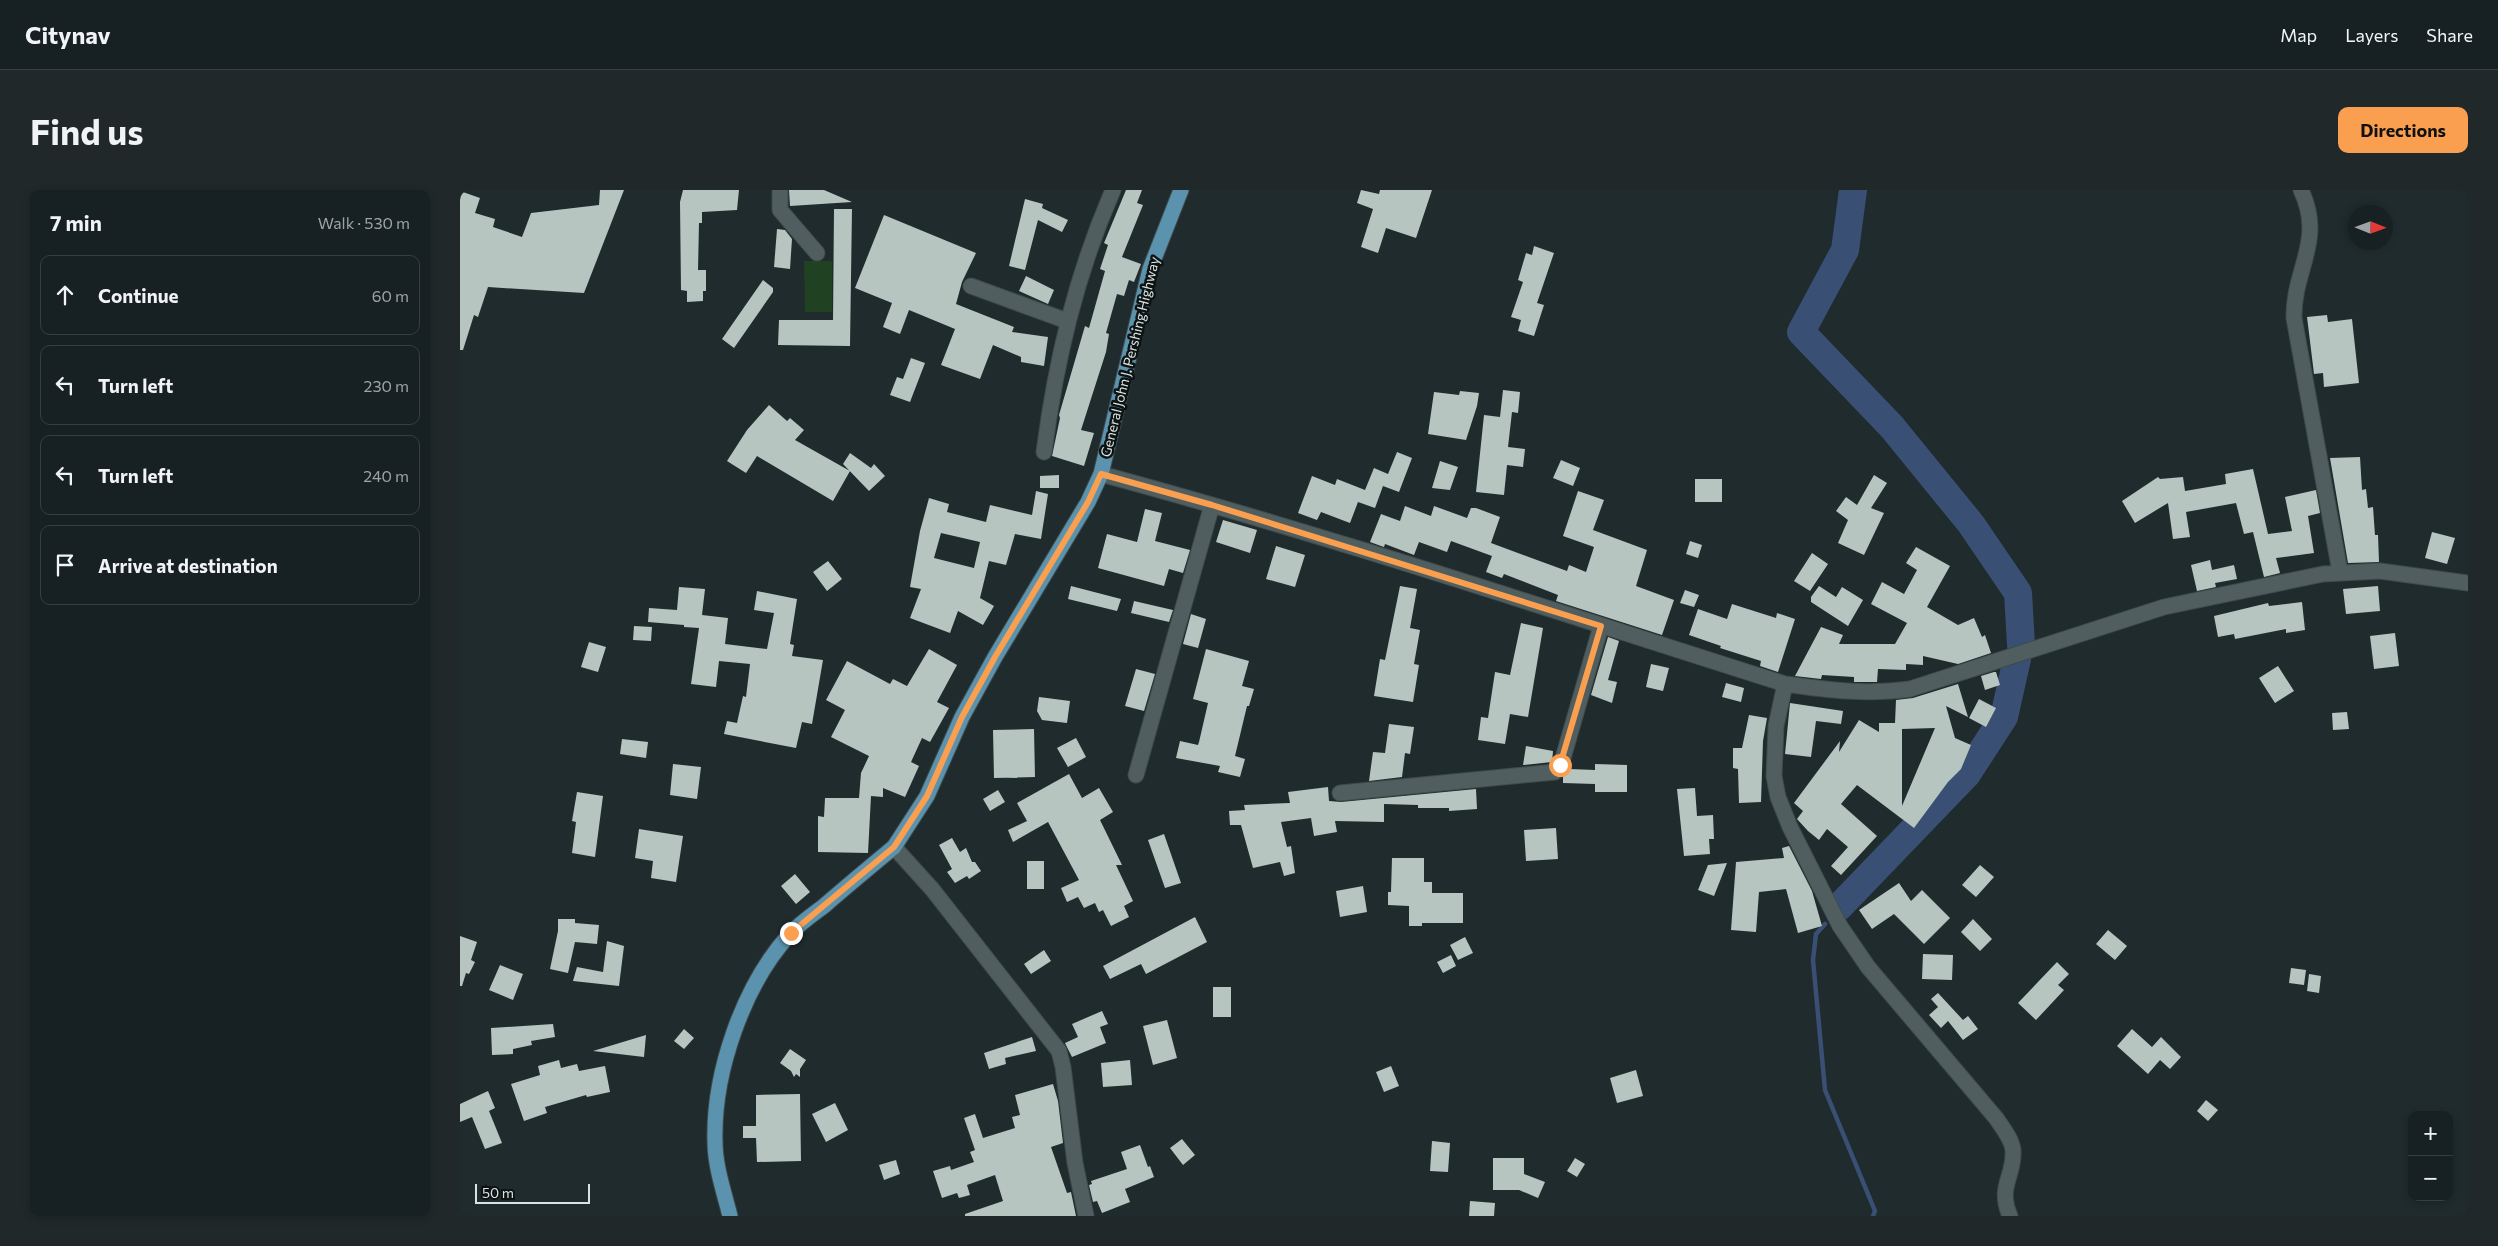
<!DOCTYPE html>
<html lang="en">
<head>
<meta charset="utf-8">
<style>
  :root { --surface:#172022; --page:#20282a; --text:#f1f3f6; --muted:#9ea3a5; --line:#363e40; --accent:#fa9f4f }
  body { margin:0; font-family:Commissioner,sans-serif; background:var(--page); color:var(--text) }
  .controls { position:absolute; right:15px; bottom:15px; display:grid; overflow:hidden; border-radius:10px; box-shadow:0 2px 8px #0003 }
  .controls button { width:45px; height:45px; display:grid; place-items:center; padding:0; border:0; border-bottom:1px solid var(--line); background:var(--surface); color:var(--text); font:25px sans-serif }
  .compass { position:absolute; left:1888px; top:15px; width:45px; height:45px; border-radius:50%; background:var(--surface); box-shadow:0 2px 8px #0003; rotate:91deg }
  .scale { position:absolute; left:15px; bottom:12px; width:115px; box-sizing:border-box; padding-left:5px; border:2px solid #dae2e3; border-top:0; font-size:14px; line-height:18px; white-space:nowrap; color:#dae2e3; -webkit-text-stroke:4px #0d1313; paint-order:stroke }
  .stop { position:absolute; width:15px; height:15px; margin:-11px; border:4px solid #fa9f4f; border-radius:50%; background:#fff }
  .stop.end { background:#fa9f4f; border-color:#fff; box-shadow:0 1px 5px #0008 }
  .list { margin:0; padding:0; list-style:none }
  h2 { display:flex; justify-content:space-between; align-items:center; height:65px; margin:0; padding:0 20px; font-size:21px }
  h2 small { font-size:16px; font-weight:400; color:var(--muted) }
  .list li { display:grid; grid-template-columns:32px 1fr auto; gap:15px; align-items:center; box-sizing:border-box; height:80px; margin:0 10px 10px; padding:0 10px; border:1px solid var(--line); border-radius:10px }
  .list b { display:block; font-size:19px; white-space:nowrap }
  .list em { font-size:16px; font-style:normal; color:var(--muted) }
  .icon { flex:none; width:28px; height:28px; fill:none; stroke:currentColor; stroke-width:2; stroke-linecap:round; stroke-linejoin:round }
  .map { position:relative; flex:none; width:2008px; height:1026px; overflow:hidden; border-radius:10px }
  header { display:flex; align-items:center; gap:30px; box-sizing:border-box; height:70px; padding:0 25px; background:var(--surface); border-bottom:1px solid var(--line) }
  header strong { font-size:24px }
  nav { display:flex; gap:28px; margin-inline-start:auto; font-size:18px }
  .intro { display:flex; align-items:center; justify-content:space-between; box-sizing:border-box; height:120px; padding:0 30px }
  h1 { margin:0; font-size:35px }
  .button { padding:12px 22px; border-radius:10px; background:var(--accent); color:#111; font-size:18px; font-weight:700 }
  main { display:flex; gap:30px; padding:0 30px }
  aside { flex:1; background:var(--surface); border-radius:10px; box-shadow:0 2px 8px #0003 }
  .map>svg:first-child { display:block }
  .green { fill:#204223 }
  .lines { fill:none; stroke-linecap:round; stroke-linejoin:round }
  .stream { stroke:#3a4f74; stroke-width:4.5 }
  .river { stroke:#3a4f74; stroke-width:28 }
  .building { fill:#b7c5c1; fill-rule:evenodd }
  .minor-casing { stroke:#3f4a4b; stroke-width:17 }
  .major-casing { stroke:#3f4a4b; stroke-width:17 }
  .minor { stroke:#505e5f; stroke-width:15 }
  .major { stroke:#5b93ae; stroke-width:15 }
  .route { stroke:#fa9f4f; stroke-width:6 }
  .labels { text-anchor:middle; stroke-width:5; stroke-linejoin:round; paint-order:stroke }
  .street-label { font-size:14px; fill:#dae2e3; stroke:#0d1313 }
</style>
</head>
<body>
<header>
<strong>Citynav</strong>
<nav><a>Map</a><a>Layers</a><a>Share</a></nav>
</header>
<div class="intro"><h1>Find us</h1><a class="button">Directions</a></div>
<main>
<aside>
<h2>7 min<small>Walk · 530 m</small></h2>
<ul class="list">
<li><svg class="icon" aria-label="ahead" viewBox="0 0 24 24"><path d="M12 20V5M6 11l6-6 6 6"/></svg><div><b>Continue</b></div><em>60 m</em></li>
<li><svg class="icon" aria-label="left" viewBox="0 0 24 24"><path d="M17 20v-9H6M10 6l-5 5 5 5"/></svg><div><b>Turn left</b></div><em>230 m</em></li>
<li><svg class="icon" aria-label="left" viewBox="0 0 24 24"><path d="M17 20v-9H6M10 6l-5 5 5 5"/></svg><div><b>Turn left</b></div><em>240 m</em></li>
<li><svg class="icon" aria-label="arrive" viewBox="0 0 24 24"><path d="M6 21V4h12l-3 4 3 4H6"/></svg><div><b>Arrive at destination</b></div></li>
</ul>
</aside>
<div class="map">
<svg width="2008" height="1026" viewBox="0 0 2008 1026">
  <rect width="100%" height="100%" fill="#1f2b2d"/>
  <path class="green" d="M344,71H372V122H345Z"/>
  <g class="lines">
    <path class="stream" d="M1365,734L1356,744L1353,770L1365,900L1415,1021L1413,1026"/>
    <path class="river" d="M1393,0L1385,60L1341,142L1432,237L1511,334L1558,403L1561,455
      M1379,717L1507,584L1544,527L1557,469"/>
  </g>
  <path class="building" d="M140,0H164L124,103L28,97L18,127L14,125L3,160H0V1L20,8L15,23L35,29L33,37L62,47L71,23L139,15Z
    M223,0H279L277,20L242,22V33H239L238,80H246V101H243V111L227,112V101L221,100L220,12Z
    M329,0H364L392,12L330,16Z
    M666,0H682L677,13L683,15L662,67L681,74L674,92L669,90L664,106L657,104L646,143L649,144L646,162L621,240L634,243L624,276L592,266L600,228L599,225L625,136L629,138L645,81L640,79L648,55L644,53Z
    M901,0L919,4L920,0H972L956,48L926,38L918,63L901,57L913,19L897,13Z
    M565,9L583,14L582,18L608,30L602,42L578,30L565,80L549,76Z
    M374,19H392L390,156L318,155L319,130H373Z
    M424,25L516,63L502,92L496,114L554,137L552,142L588,147L584,176L561,172V167L533,155L520,189L481,175L495,139L449,120L440,144L423,137L432,113L395,98Z
    M317,39L325,40L332,49L330,79L314,77Z
    M1074,56L1094,63L1077,113L1084,115L1074,146L1058,141L1061,130L1051,127L1063,92L1058,90L1066,63L1072,65Z
    M566,86L594,100L588,114L559,101Z
    M303,90L313,98V102L274,158L262,149Z
    M1867,125L1868,132L1892,129L1899,193L1864,197L1863,183L1854,184L1847,127Z
    M451,168L465,173L450,212L430,205L437,187L443,189Z
    M1043,200L1060,202L1058,223L1052,222L1048,257L1065,259L1063,277L1047,275L1044,305L1016,302L1024,225L1040,227Z
    M1000,201L1019,203L1017,216L1006,250L968,244L974,202L999,205Z
    M309,215L327,231L330,228L344,240L335,250L390,281L373,311L297,266L286,283L267,271L287,240Z
    M937,262L952,268L939,302L923,296L915,318L898,312L890,333L861,322L857,330L838,323L852,286L875,295L877,289L905,300L914,278L928,284Z
    M390,263L411,278L414,274L425,286L409,301L383,274Z
    M1900,267L1902,300L1906,299L1908,318L1913,317L1915,345H1918L1919,372L1888,373L1870,268Z
    M1101,270L1120,278L1113,296L1093,288Z
    M980,271L998,277L990,300L972,298Z
    M1793,279L1808,344L1832,341L1825,307L1856,300L1860,323L1848,326L1854,363L1816,368L1820,383L1804,387L1793,342L1784,344L1776,313L1726,322L1730,347L1713,349L1708,313L1675,333L1662,311L1698,287L1700,289L1723,287L1725,301L1766,294L1765,284Z
    M599,285V298H580V286Z
    M1414,285L1427,293L1411,318L1424,323L1404,365L1378,353L1388,330L1376,321L1386,307L1397,315Z
    M1235,289H1262V312H1235Z
    M576,301L588,304L581,349L555,344L546,375L529,371L520,408L534,416L523,435L498,421L490,443L450,428L461,399L450,397L460,341L469,308L489,314L487,322L526,332L530,315L572,325ZM481,343L520,352L514,378L474,368Z
    M1118,301L1144,310L1133,340L1187,360L1176,396L1214,410L1202,445L1096,411L1098,405L1044,384L1042,388L1026,382L1032,366L991,351L987,362L959,352L954,365L925,354L924,357L910,352L921,324L940,331L945,316L971,326L974,316L1007,328L1011,318H1016L1040,327L1031,353L1107,381L1109,375L1126,382L1134,357L1103,346Z
    M685,319L702,323L695,351L730,360L723,383L709,379L704,396L638,378L647,344L677,352Z
    M763,330L797,340L790,363L756,352Z
    M1972,342L1995,348L1987,374L1965,368Z
    M1230,351L1242,355L1238,368L1226,364Z
    M816,356L845,365L835,397L806,389Z
    M1456,357L1490,376L1467,417L1498,435L1514,428L1522,447L1525,445L1531,463L1498,474L1463,466V475L1446,474V480L1418,479L1417,492H1394V487L1362,485L1361,489L1335,486L1361,437L1383,445L1379,454H1435L1447,433L1411,414L1422,392L1444,404L1457,380L1446,373Z
    M1352,363L1368,374L1350,401L1334,391Z
    M1750,370L1752,380L1774,375L1777,389L1755,393L1756,397L1737,401L1731,375Z
    M368,371L382,389L367,401L353,382Z
    M611,396L661,409L657,421L608,409Z
    M940,396L957,399L950,438L960,440L954,474L959,475L953,512L914,506L920,469L925,470Z
    M1359,396L1376,407L1382,397L1403,410L1388,436L1351,412V407Z
    M1918,396L1920,421L1886,424L1883,399Z
    M219,397L245,399L242,425L268,428L265,454L307,459L314,423L294,420L297,401L337,409L330,454L334,455L332,466L363,470L352,534L342,532L336,558L264,544L267,531L277,533L283,506L286,507L290,474L259,471L256,497L231,494L239,438L224,437V435L188,432L189,418L217,420Z
    M1225,400L1239,405L1234,417L1220,413Z
    M674,411L713,420L709,432L671,423Z
    M1842,412L1845,440L1826,443V439L1775,449L1774,444L1758,447L1754,426L1808,413L1809,416Z
    M1272,414L1316,428L1317,423L1335,429L1318,482L1300,476L1301,471L1260,458L1261,456L1229,445L1238,419L1267,429Z
    M731,424L746,429L738,458L723,454Z
    M1061,433L1083,438L1068,527L1050,524L1045,554L1018,550L1021,527L1028,528L1035,482L1050,485Z
    M174,436L192,437L191,451L173,450Z
    M1935,443L1939,476L1914,479L1910,446Z
    M1148,447L1159,451L1148,490L1157,492L1152,513L1131,505Z
    M129,452L146,457L138,482L121,477Z
    M469,459L497,475L477,512L489,518L470,552L462,548L451,572L459,576L445,607L423,598V607L411,606L408,663L358,662V626L364,627L365,608H399L401,583L409,566L371,547L385,520L366,510L387,471L430,494L433,489L447,496Z
    M746,459L789,471L782,496L794,499L789,516H787L775,566L785,569L780,587L758,582L760,576L716,568L720,551L738,555L739,552L748,513L733,509Z
    M1191,474L1209,478L1203,501L1186,497Z
    M1818,476L1834,501L1815,513L1799,488Z
    M676,479L695,484L684,521L665,516Z
    M1534,482H1536L1540,495L1525,500L1521,486Z
    M1266,493L1284,498L1281,512L1262,507Z
    M1498,494L1508,527L1486,516L1495,548L1511,555L1501,579L1488,592L1454,638L1397,595L1381,614L1417,646L1381,685L1371,676L1388,657L1367,639L1359,650L1348,641L1337,629L1343,621L1334,613L1380,551L1379,562L1399,530L1419,542V533H1435L1436,510L1453,508ZM1475,538L1442,616V539Z
    M579,507L610,511L607,533L582,530L577,521Z
    M1519,509L1536,518L1526,537L1509,528Z
    M1330,513L1383,521L1381,534L1356,531L1351,567L1325,564Z
    M1887,522L1889,539L1873,540L1872,523Z
    M1289,525L1307,528L1303,551L1301,612L1279,613L1278,579L1273,578V558H1282Z
    M929,534L954,537L950,564L945,563L942,587L909,591L913,562L925,563Z
    M574,539L575,587L534,588L533,540Z
    M616,548L626,567L608,577L597,558Z
    M162,549L188,552L186,568L160,564Z
    M1066,556L1093,561L1092,572L1063,575Z
    M213,574L241,577L237,609L210,605Z
    M1135,574L1167,575V602H1135V594L1103,593V587L1109,579L1135,580Z
    M609,584L622,608L639,598L653,622L640,630L662,675H656L673,711L664,716L669,727L651,736L643,720L639,722L635,713L624,718L618,707L607,712L601,698L619,690L588,632L553,652L548,640L567,631L557,613Z
    M868,597L869,611L881,612L1016,599L1017,619L989,621V618H958V615L924,614V632L875,631L877,642L854,646L851,628L821,632L827,657L831,656L835,683L824,686L820,672L793,678L781,635H770L769,621L785,620L784,615L830,613L828,602Z
    M1235,598L1237,626L1253,625L1254,649H1249L1250,664L1224,666L1217,599Z
    M538,600L545,612L530,621L523,609Z
    M117,602L143,606L135,667L112,663L116,632L112,631Z
    M1096,638L1098,669L1066,671L1064,640Z
    M179,639L223,646L216,692L191,688L193,671L175,668Z
    M704,644L721,693L705,698L688,650Z
    M492,648L500,662L506,658L512,672H515L521,681L509,689L507,686L495,693L487,682L492,679L479,655Z
    M1329,656L1352,701L1362,736L1338,743L1326,699L1299,702L1296,742L1271,740L1276,672L1324,668L1322,658Z
    M932,668H964V692H972V703H1003V733H962V736H949V716L928,715V702H931Z
    M567,671H584V699H567Z
    M1267,673L1254,706L1238,700L1248,675Z
    M1520,675L1534,687L1516,707L1502,695Z
    M335,684L350,702L336,714L321,696Z
    M1439,693L1451,711L1462,700L1490,728L1464,754L1434,724L1412,739L1399,720Z
    M903,696L907,722L880,727L876,701Z
    M735,727L747,752L686,784L681,774L650,789L643,776Z
    M98,729H115V733L139,735L137,754L115,752L108,783L90,779L98,741Z
    M1513,729L1532,749L1520,761L1501,742Z
    M1648,740L1667,756L1655,770L1636,754Z
    M0,746L17,752L11,770L15,772L9,784L6,783L2,796H0Z
    M1005,747L1013,763L998,770L990,755Z
    M147,751L164,756L159,796L113,791L117,777L143,782Z
    M584,760L591,771L571,784L564,774Z
    M1463,764L1493,765L1492,790L1462,789Z
    M991,765L996,776L983,783L977,772Z
    M1597,772L1609,784L1598,795L1604,800L1576,830L1558,813Z
    M40,775L63,784L53,810L29,800Z
    M1831,778L1846,780L1844,795L1829,793Z
    M1849,784L1861,786L1859,803L1847,801Z
    M753,797H771V827H753Z
    M1478,803L1503,830L1508,826L1518,839L1503,850L1488,831L1481,838L1469,825L1478,817L1471,809Z
    M642,821L648,834L640,837L646,853L612,867L605,853L618,847L612,834Z
    M707,830L717,868L693,875L683,836Z
    M93,834L95,847L71,851L72,855L53,859V864L32,865L31,838Z
    M224,839L234,848L224,859L214,851Z
    M1672,839L1692,857L1701,847L1721,867L1710,879L1700,870L1688,884L1657,856Z
    M186,845L184,867L133,861Z
    M572,847L576,861L545,868L546,874L529,879L524,863Z
    M330,859L346,870L340,879V887L336,884L334,887L331,881L320,873Z
    M99,870L101,878L117,874L119,881L145,876L150,902L127,907L126,905L85,917L87,923L64,931L51,894L80,885L78,876Z
    M670,870L672,895L643,897L641,873Z
    M931,876L939,896L924,902L916,882Z
    M1176,880L1183,906L1157,913L1150,888Z
    M593,894L598,911L603,953L591,957L607,1003L611,1002L616,1026H505V1024L543,1011L535,985L507,995L510,1005L499,1008L497,1003L482,1008L473,981L490,976L491,980L514,972L510,962L515,960L504,928L515,924L523,948L555,938L552,927L560,925L555,905Z
    M28,901L35,918L29,921L42,953L25,959L12,927L0,932V914Z
    M340,904L341,971L297,972L296,948H283V936H296V905Z
    M1746,910L1758,920L1748,931L1737,921Z
    M375,913L388,940L366,952L352,924Z
    M722,949L735,965L723,975L710,958Z
    M972,951L990,953L988,982L970,981Z
    M680,955L688,977L690,976L694,987L665,999L670,1012L642,1023L637,1011L633,1012L629,995L632,994L631,991L667,979L661,962Z
    M1033,968H1064V984L1085,992L1078,1008L1059,1000H1033Z
    M1115,968L1125,974L1117,987L1107,981Z
    M436,970L440,984L424,990L419,975Z
    M1010,1011L1035,1013L1034,1026H1009Z"/>
  <g class="lines">
    <defs>
      <path id="minor" d="M320,0V20L357,63
        M1841,0C1865,51 1833,79 1834,128L1880,382
        M511,96L607,131
        M584,262C596,170 616,85 653,0
        M641,284C871,346 1097,422 1325,494C1367,500 1407,505 1450,499L1704,417L1863,384L1920,381L2008,393
        M1325,494L1316,536L1314,586L1318,607L1330,637L1380,736L1408,777L1536,928C1542,937 1552,949 1553,960C1555,986 1537,996 1550,1026
        M676,585L752,315
        M880,603L1095,582L1101,575L1141,436
        M434,657L472,699L599,861L603,877L615,973L626,1026"/>
      <path id="major" d="M270,1026C264,1002 255,976 255,952C253,883 283,796 329,745C339,734 352,725 364,716C387,696 410,677 434,657L467,606L502,527L535,467L628,312L641,284L690,79L721,0"/>
    </defs>
    <use href="#minor" class="minor-casing"/>
    <use href="#major" class="major-casing"/>
    <use href="#minor" class="minor"/>
    <use href="#major" class="major"/>
  </g>
  <g class="lines">
    <path class="route" d="M331,743L434,657L467,606L502,527L535,467L628,312L641,284L752,315L1141,436L1100,575"/>
  </g>
  <g class="labels">
    <g class="street-label">
      <text transform="translate(670 167) rotate(-76)" y="5">General John J. Pershing Highway</text>
    </g>
  </g>
</svg>
<div class="controls">
<button>+</button>
<button>−</button>
</div>
<svg class="compass" viewBox="-18 -18 36 36"><path d="M0-13l5 13h-10z" fill="#e53935"/><path d="M0 13l5-13h-10z" fill="#9ea3a5"/></svg>
<div class="scale">50 m</div>
<div class="stop" style="left:1100px;top:575px"></div>
<div class="stop end" style="left:331px;top:743px"></div>
</div>
</main>
</body>
</html>
